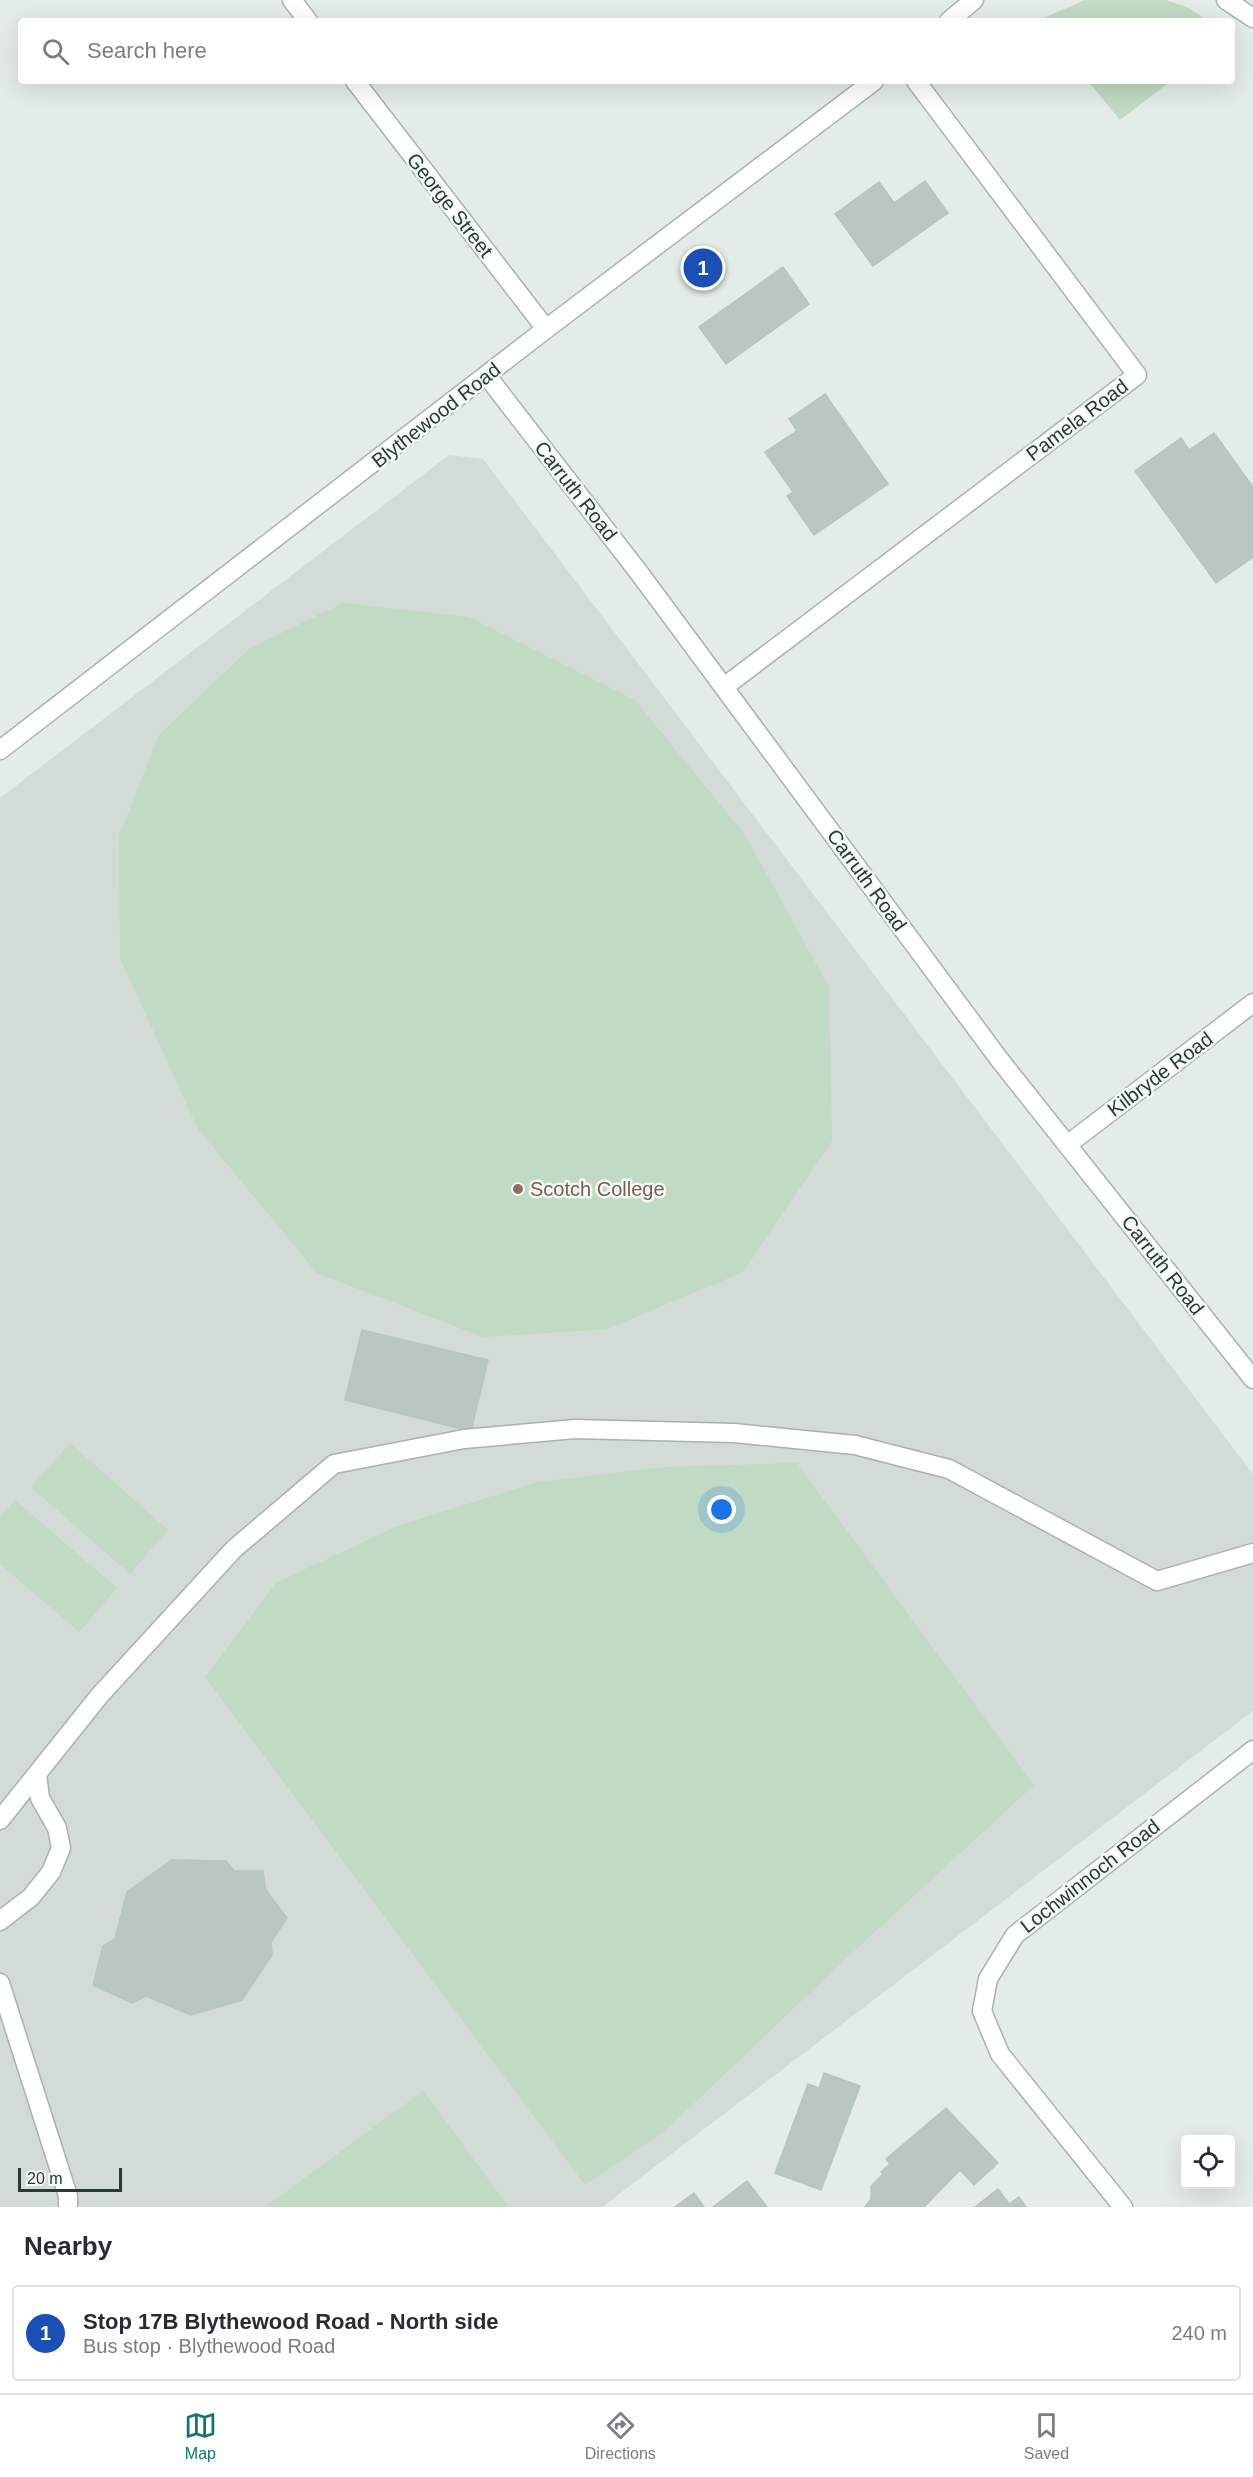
<!DOCTYPE html>
<html lang="en">
<head>
<meta charset="utf-8">
<style>
  :root { --surface:#fff; --page:#f7f7f7; --text:#2b2b33; --muted:#7c7c81; --line:#e1e1e2; --accent:#0f766e }
  body { margin:0; font-family:Arial,sans-serif; background:var(--page); color:var(--text) }
  .controls { position:absolute; right:18px; bottom:18px; display:grid; overflow:hidden; border-radius:6px; box-shadow:0 6px 24px #0002 }
  .controls button { width:54px; height:54px; display:grid; place-items:center; padding:0; border:0; border-bottom:2px solid var(--line); background:var(--surface); color:var(--text); font:30px sans-serif }
  .scale { position:absolute; left:18px; bottom:15px; width:104px; box-sizing:border-box; padding-left:6px; border:3px solid #263b32; border-top:0; font-size:16px; line-height:21px; white-space:nowrap; color:#263b32; -webkit-text-stroke:4px #f4f9f6; paint-order:stroke }
  .you { position:absolute; left:722px; top:1510px; width:21px; height:21px; margin:-15px; border:4px solid #fff; border-radius:50%; background:#1a73e8; box-shadow:0 0 0 9px #1a73e833 }
  .badge { display:grid; place-items:center; width:39px; height:39px; border-radius:50%; background:var(--accent); color:#fff; font-size:20px; font-weight:700 }
  .pin { position:absolute; translate:-50% -50%; border:3px solid #fff; box-shadow:0 2px 6px #0006 }
  .list { margin:0; padding:0; list-style:none }
  h2 { display:flex; justify-content:space-between; align-items:center; height:78px; margin:0; padding:0 24px; font-size:26px }
  h2 small { font-size:20px; font-weight:400; color:var(--muted) }
  .list li { display:grid; grid-template-columns:39px 1fr auto; gap:18px; align-items:center; box-sizing:border-box; height:96px; margin:0 12px 12px; padding:0 12px; border:2px solid var(--line); border-radius:6px }
  .list b { display:block; font-size:22px; white-space:nowrap }
  .list p { margin:0; font-size:20px; white-space:nowrap; color:var(--muted) }
  .list em { font-size:20px; font-style:normal; color:var(--muted) }
  .icon { flex:none; width:33px; height:33px; fill:none; stroke:currentColor; stroke-width:2; stroke-linecap:round; stroke-linejoin:round }
  .map { position:relative; flex:none; width:1253px; height:2207px; overflow:hidden }
  .search { position:absolute; background:var(--surface); box-shadow:0 6px 24px #0002; left:18px; right:18px; top:18px; height:66px; display:flex; align-items:center; gap:15px; box-sizing:border-box; padding:0 21px; border-radius:6px; color:var(--muted); font-size:22px }
  .sheet { height:186px; background:var(--surface) }
  nav { display:flex; justify-content:space-around; align-items:center; box-sizing:border-box; height:84px; border-top:2px solid var(--line); background:var(--surface); font-size:16px; color:var(--muted) }
  nav a { display:grid; justify-items:center; gap:3px }
  nav .on { color:var(--accent) }
  .map>svg:first-child { display:block }
  .built { fill:#d2dbd6 }
  .green { fill:#c0dac3 }
  .building { fill:#bac6c0; stroke:#b7c5bd; stroke-width:1.5 }
  .lines { fill:none; stroke-linecap:round; stroke-linejoin:round }
  .lane-casing { stroke:#a7b3ad; stroke-width:21 }
  .street-casing { stroke:#a7b3ad; stroke-width:21 }
  .secondary-casing { stroke:#a4b6ad; stroke-width:21 }
  .lane { stroke:#fff; stroke-width:18 }
  .street { stroke:#fff; stroke-width:18 }
  .secondary { stroke:#fff; stroke-width:18 }
  .education-dot { fill:#8d6e63; stroke:#f4f9f6; stroke-width:2 }
  .labels { text-anchor:middle; stroke-width:5; stroke-linejoin:round; paint-order:stroke }
  .street-label { font-size:20px; fill:#263b32; stroke:#f4f9f6 }
  .education-label { font-size:20px; fill:#785e54; stroke:#f4f9f6; text-anchor:start }
</style>
</head>
<body>
<div class="map">
<svg width="1253" height="2207" viewBox="0 0 1253 2207">
  <rect width="100%" height="100%" fill="#e4ece7"/>
  <path class="built" d="M449,455L483,459L1253,1474V1711L602,2207H0V798Z"/>
  <path class="green" d="M1085,0H1166L1187,7L1209,21L1039,20Z
    M1088,81H1171L1120,120Z
    M343,603L469,617L635,700L745,835L829,987L832,1141L743,1272L607,1329L483,1337L317,1273L198,1129L120,958L119,836L159,735L249,649Z
    M70,1443L168,1530L130,1574L31,1487Z
    M797,1463L1034,1785L838,1966L664,2132L585,2185L205,1677L276,1583L395,1527L537,1482L667,1467Z
    M15,1500L117,1588L79,1632L0,1564V1517Z
    M423,2091L509,2207H265Z"/>
  <path class="building" d="M925,181L948,213L873,266L835,214L879,182L894,203Z
    M783,267L809,304L726,364L699,327Z
    M825,394L888,484L814,535L787,496L793,492L765,452L797,431L789,419Z
    M1214,433L1253,487V557L1216,583L1135,471L1181,438L1189,450Z
    M362,1330L488,1360L471,1431L345,1400Z
    M172,1860L226,1861L234,1871H263L265,1887L270,1896L287,1918L271,1942L272,1955L242,2000L191,2015L146,1996L132,2003L93,1985L103,1946L115,1939L127,1892Z
    M824,2073L860,2086L821,2190L775,2173L808,2084L819,2088Z
    M946,2108L998,2163L974,2185L960,2170L924,2207H865L871,2199V2186L883,2174L881,2172L890,2164L886,2159Z
    M747,2181L767,2207H713Z
    M998,2189L1009,2204L1019,2197L1026,2207H975Z
    M694,2193L704,2207H675Z"/>
  <g class="lines">
    <defs>
      <path id="lane" d="M0,1820L100,1695L234,1549L334,1464L464,1439L575,1429L734,1433L855,1445L949,1469L1157,1581L1253,1553
        M0,1921L31,1897L51,1872L61,1848L57,1828L40,1798L37,1774
        M0,1983L68,2196V2207"/>
      <path id="street" d="M292,0L308,21
        M355,81L546,329
        M487,376L640,574L999,1059L1253,1379
        M724,687L1137,375L916,81
        M1067,1145L1253,1003
        M1123,2207L1000,2054L982,2011L988,1979L1015,1935L1253,1750"/>
      <path id="secondary" d="M1226,0L1253,18
        M949,21L974,0
        M0,750L546,329L874,81"/>
    </defs>
    <use href="#lane" class="lane-casing"/>
    <use href="#street" class="street-casing"/>
    <use href="#secondary" class="secondary-casing"/>
    <use href="#lane" class="lane"/>
    <use href="#street" class="street"/>
    <use href="#secondary" class="secondary"/>
  </g>
  <circle class="education-dot" cx="518" cy="1189" r="6"/>
  <g class="labels">
    <g class="street-label">
      <text transform="translate(450 205) rotate(52)" y="7">George Street</text>
      <text transform="translate(436 415) rotate(-38)" y="7">Blythewood Road</text>
      <text transform="translate(1077 420) rotate(-37)" y="7">Pamela Road</text>
      <text transform="translate(576 491) rotate(52)" y="7">Carruth Road</text>
      <text transform="translate(867 880) rotate(54)" y="7">Carruth Road</text>
      <text transform="translate(1160 1074) rotate(-37)" y="7">Kilbryde Road</text>
      <text transform="translate(1163 1265) rotate(52)" y="7">Carruth Road</text>
      <text transform="translate(1090 1876) rotate(-38)" y="7">Lochwinnoch Road</text>
    </g>
    <g class="education-label">
      <text x="530" y="1196">Scotch College</text>
    </g>
  </g>
</svg>
<div class="controls">
<button><svg class="icon" aria-label="locate" viewBox="0 0 24 24"><circle cx="12" cy="12" r="6"/><path d="M12 2v4M12 18v4M2 12h4M18 12h4"/></svg></button>
</div>
<div class="scale">20 m</div>
<div class="you"></div>
<div class="pin badge" style="left:703px;top:268px;background:#1a4fb4">1</div>
<div class="search"><svg class="icon" aria-label="search" viewBox="0 0 24 24"><circle cx="10" cy="10" r="6"/><path d="M15 15l6 6"/></svg>Search here</div>
</div>
<section class="sheet">
<h2>Nearby<small></small></h2>
<ul class="list">
<li><span class="badge" style="background:#1a4fb4">1</span><div><b>Stop 17B Blythewood Road - North side</b><p>Bus stop · Blythewood Road</p></div><em>240 m</em></li>
</ul>
</section>
<nav>
<a class="on"><svg class="icon" aria-label="map" viewBox="0 0 24 24"><path d="M3 6l6-2 6 2 6-2v14l-6 2-6-2-6 2zM9 4v14M15 6v14"/></svg>Map</a>
<a><svg class="icon" aria-label="directions" viewBox="0 0 24 24"><path d="M12 3l9 9-9 9-9-9zM9 14v-3h6M13 9l2 2-2 2"/></svg>Directions</a>
<a><svg class="icon" aria-label="saved" viewBox="0 0 24 24"><path d="M7 4h10v16l-5-4-5 4z"/></svg>Saved</a>
</nav>
</body>
</html>
